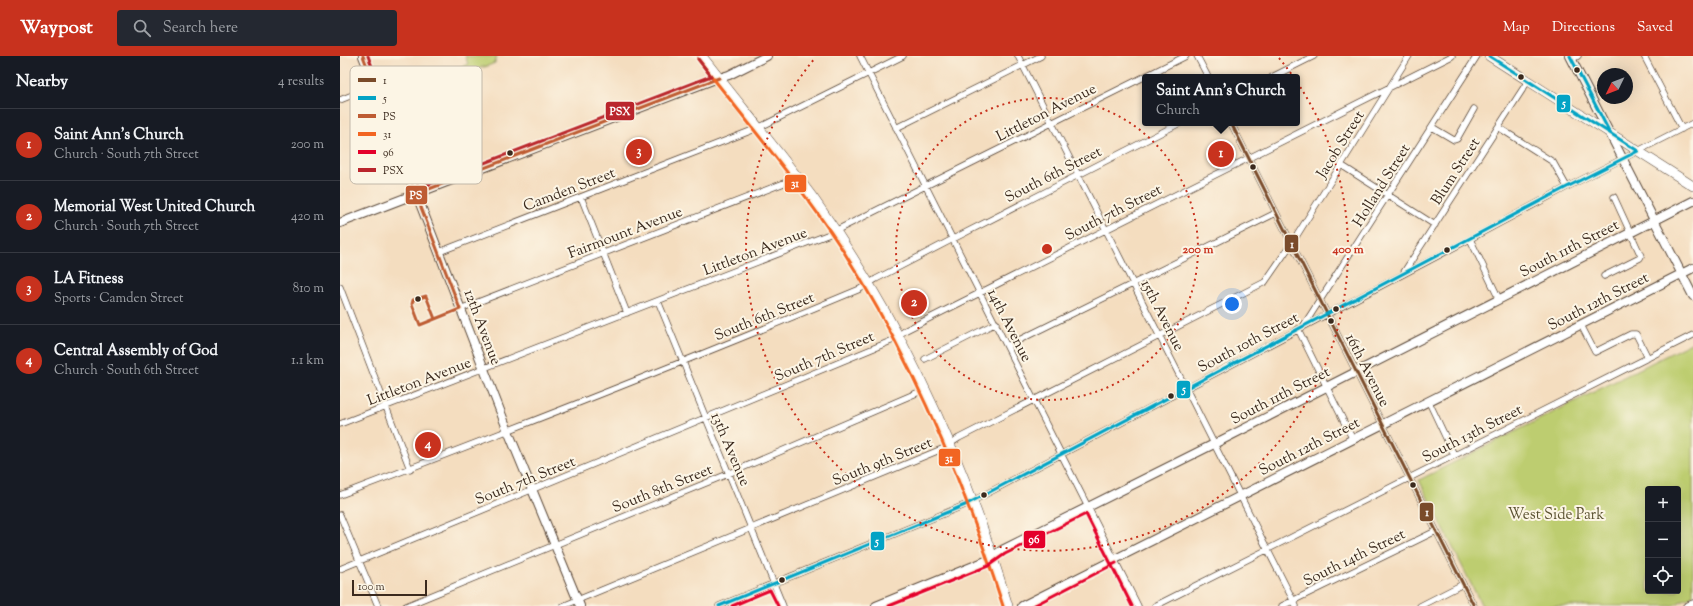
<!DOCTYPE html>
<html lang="en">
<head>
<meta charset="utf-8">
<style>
  :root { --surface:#171b24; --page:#242831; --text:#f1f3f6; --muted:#9ea1a6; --line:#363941; --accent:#c8321e }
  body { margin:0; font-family:"Sorts Mill Goudy",serif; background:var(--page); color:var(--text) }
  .controls { position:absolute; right:12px; bottom:12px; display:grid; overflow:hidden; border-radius:4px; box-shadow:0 4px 16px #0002 }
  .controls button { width:36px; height:36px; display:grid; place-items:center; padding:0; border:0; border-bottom:1px solid var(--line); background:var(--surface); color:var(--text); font:20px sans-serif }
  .compass { position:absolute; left:1257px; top:12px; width:36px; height:36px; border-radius:50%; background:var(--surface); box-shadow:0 4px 16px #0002; rotate:227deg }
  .scale { position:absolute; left:12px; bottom:10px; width:75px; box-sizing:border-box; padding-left:4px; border:2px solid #3b2a1e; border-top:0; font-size:11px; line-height:14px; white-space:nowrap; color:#3b2a1e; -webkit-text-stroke:3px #fcf5e5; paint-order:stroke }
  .you { position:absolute; left:892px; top:248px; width:14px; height:14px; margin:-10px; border:3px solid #fff; border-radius:50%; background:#1a73e8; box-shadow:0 0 0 6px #1a73e833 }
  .badge { display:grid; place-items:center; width:26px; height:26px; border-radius:50%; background:var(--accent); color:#fff; font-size:13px; font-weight:700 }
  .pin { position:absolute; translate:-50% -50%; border:2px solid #fff; box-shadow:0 1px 4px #0006 }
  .popup { position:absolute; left:802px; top:18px; width:158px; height:52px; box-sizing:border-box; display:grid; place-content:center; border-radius:4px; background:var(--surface); filter:drop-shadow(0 1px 3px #0005); font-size:13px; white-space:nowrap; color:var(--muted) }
  .popup b { font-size:15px; color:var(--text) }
  .popup::after { content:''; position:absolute; left:50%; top:100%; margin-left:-8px; border:8px solid transparent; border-top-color:var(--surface) }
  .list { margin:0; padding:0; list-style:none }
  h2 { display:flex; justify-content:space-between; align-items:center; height:52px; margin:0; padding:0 16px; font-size:17px }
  h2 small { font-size:13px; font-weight:400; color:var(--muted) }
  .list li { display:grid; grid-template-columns:26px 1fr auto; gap:12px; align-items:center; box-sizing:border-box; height:72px; padding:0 16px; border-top:1px solid var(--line) }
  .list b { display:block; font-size:15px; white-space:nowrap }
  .list p { margin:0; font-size:13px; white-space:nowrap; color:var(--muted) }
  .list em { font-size:13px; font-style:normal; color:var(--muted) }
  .icon { flex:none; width:22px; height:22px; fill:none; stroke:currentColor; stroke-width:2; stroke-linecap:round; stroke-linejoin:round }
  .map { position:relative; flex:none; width:1353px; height:550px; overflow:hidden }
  header { display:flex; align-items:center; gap:24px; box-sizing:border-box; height:56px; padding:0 20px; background:var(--accent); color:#fff }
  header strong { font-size:19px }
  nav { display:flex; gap:22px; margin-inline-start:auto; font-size:14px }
  .search { width:280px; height:36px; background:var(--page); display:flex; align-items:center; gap:10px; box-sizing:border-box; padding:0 14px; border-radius:4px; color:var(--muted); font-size:15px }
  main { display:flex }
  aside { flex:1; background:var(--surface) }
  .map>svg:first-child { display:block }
  .green { fill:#bdcd6f; stroke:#7c7c46; fill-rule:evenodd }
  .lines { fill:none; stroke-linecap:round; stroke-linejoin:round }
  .street-casing { stroke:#574536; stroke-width:7 }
  .secondary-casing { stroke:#574536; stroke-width:10 }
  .primary-casing { stroke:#574536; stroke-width:10 }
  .street { stroke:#fff; stroke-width:5.5 }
  .secondary { stroke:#fff; stroke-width:8 }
  .primary { stroke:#fff; stroke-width:9 }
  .bus-1-casing { stroke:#fcf5e5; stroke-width:6 }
  .bus-2-casing { stroke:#fcf5e5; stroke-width:6 }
  .bus-3-casing { stroke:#fcf5e5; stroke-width:6 }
  .bus-4-casing { stroke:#fcf5e5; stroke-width:6 }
  .bus-5-casing { stroke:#fcf5e5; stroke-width:6 }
  .bus-6-casing { stroke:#fcf5e5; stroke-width:6 }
  .bus-1 { stroke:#7a4b2a; stroke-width:3 }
  .bus-2 { stroke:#03a3c5; stroke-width:3 }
  .bus-3 { stroke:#be5c33; stroke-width:3 }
  .bus-4 { stroke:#f26522; stroke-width:3 }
  .bus-5 { stroke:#e4002b; stroke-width:3 }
  .bus-6 { stroke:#ba252c; stroke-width:3 }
  .ring { fill:none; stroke:#c8321e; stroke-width:2; stroke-dasharray:2 4 }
  .bus-dot { fill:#3b2a1e; stroke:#fcf5e5; stroke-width:1.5 }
  .labels { text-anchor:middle; stroke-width:4; stroke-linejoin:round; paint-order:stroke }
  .street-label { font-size:15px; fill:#3b2a1e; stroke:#fcf5e5 }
  .park-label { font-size:15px; fill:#5c5332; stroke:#fcf5e5 }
  .key { fill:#fcf5e5; stroke:#c2b8a9; stroke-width:1 }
  .key-label { font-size:11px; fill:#3b2a1e }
  .centre { fill:#c8321e; stroke:#fcf5e5; stroke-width:2 }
  .ring-label { font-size:12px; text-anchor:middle; font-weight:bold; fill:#c8321e; stroke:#fcf5e5; stroke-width:4; stroke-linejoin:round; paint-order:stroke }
  .line-badge { stroke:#fcf5e5; stroke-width:1.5 }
  .badge-label { font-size:11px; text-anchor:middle; font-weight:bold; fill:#fff }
</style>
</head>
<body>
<header>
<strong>Waypost</strong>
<div class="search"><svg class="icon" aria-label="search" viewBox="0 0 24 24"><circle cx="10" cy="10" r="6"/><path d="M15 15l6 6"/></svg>Search here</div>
<nav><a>Map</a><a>Directions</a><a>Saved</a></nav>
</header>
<main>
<aside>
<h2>Nearby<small>4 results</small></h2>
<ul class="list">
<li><span class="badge">1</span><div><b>Saint Ann's Church</b><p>Church · South 7th Street</p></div><em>200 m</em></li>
<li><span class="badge">2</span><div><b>Memorial West United Church</b><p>Church · South 7th Street</p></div><em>420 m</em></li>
<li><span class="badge">3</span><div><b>LA Fitness</b><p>Sports · Camden Street</p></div><em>810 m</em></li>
<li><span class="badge">4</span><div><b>Central Assembly of God</b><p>Church · South 6th Street</p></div><em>1.1 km</em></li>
</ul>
</aside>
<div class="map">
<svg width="1353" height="550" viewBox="0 0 1353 550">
  <rect width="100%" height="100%" fill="#fcf5e5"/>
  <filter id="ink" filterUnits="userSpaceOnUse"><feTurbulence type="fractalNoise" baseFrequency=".025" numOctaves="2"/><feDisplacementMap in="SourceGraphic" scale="8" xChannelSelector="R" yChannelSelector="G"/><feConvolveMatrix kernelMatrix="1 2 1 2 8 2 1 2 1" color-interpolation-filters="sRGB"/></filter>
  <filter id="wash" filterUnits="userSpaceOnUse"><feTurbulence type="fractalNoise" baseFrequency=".012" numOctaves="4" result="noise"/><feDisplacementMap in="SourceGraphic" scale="16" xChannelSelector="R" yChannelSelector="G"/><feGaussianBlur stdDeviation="0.9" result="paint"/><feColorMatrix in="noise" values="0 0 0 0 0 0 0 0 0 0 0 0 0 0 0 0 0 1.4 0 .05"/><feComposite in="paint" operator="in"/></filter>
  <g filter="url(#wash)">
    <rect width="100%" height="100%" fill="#f4ddbf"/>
    <path class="green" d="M125,0H157L155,7L145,11H141L129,23L115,16L114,14L128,8Z
      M120,31L128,32L141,39L133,55L125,58C113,57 112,48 108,39L109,35Z
      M1353,286V539L1332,550H1142L1079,424ZM1308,433H1338V535H1308Z"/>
  </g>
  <g filter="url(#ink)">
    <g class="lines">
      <defs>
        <path id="street" d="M520,0L798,550
          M678,0L956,550
          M857,0L868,21
          M1304,0L1342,73
          M1232,3L1238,0
          M932,21L974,0
          M0,44L35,30
          M891,67L1134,550
          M1092,71L1114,84L1117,83L1134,53
          M1158,71L1213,106L1227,131
          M556,72L701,0
          M1001,109L1095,169
          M241,141L287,257
          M1130,183L1159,243
          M99,196L418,72L563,0
          M1064,216L1188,25
          M1264,220L1300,202L1301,200L1274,141
          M0,231L70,413
          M318,245L443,550
          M120,253L457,122
          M964,269L1137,0
          M1241,269L1255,296L1291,278H1296L1308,302
          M958,273L1013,384
          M667,290L936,157
          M585,303L656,267
          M1089,346L1114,399
          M0,368L487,179L846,0
          M0,439C174,373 348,305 520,233L536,223L613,183L840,67
          M0,459L38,550
          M0,513L551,285L566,274L1112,0
          M66,550L388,418L586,333
          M223,550L602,393L619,382L925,226L954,184L1069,0
          M379,550L625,449L1130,183L1227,131L1353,67
          M815,550L1353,279
          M942,550L1096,475
          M1080,550L1123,528
          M1346,550L1353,547"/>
        <path id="secondary" d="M23,0L166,370L240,550
          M1230,0L1353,240
          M0,167L370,25L389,19L427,0
          M536,550L646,505L662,494L874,388L1353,145
          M682,550L1353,212"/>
        <path id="primary" d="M362,0C399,48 438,94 474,143C562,267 625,405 668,550
          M1149,0L1353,130"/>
      </defs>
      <use href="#street" class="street-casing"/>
      <use href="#secondary" class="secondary-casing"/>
      <use href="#primary" class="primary-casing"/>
      <use href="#street" class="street"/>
      <use href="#secondary" class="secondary"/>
      <use href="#primary" class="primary"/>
      <defs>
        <path id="bus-1" d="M891,67L1134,550"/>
        <path id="bus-2" d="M1149,0L1298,95
          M1230,0L1270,77
          M379,550L625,449L1227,131L1298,95"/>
        <path id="bus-3" d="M23,0L120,253L95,263
          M76,138L379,22
          M86,240L95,263L80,269L72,248L73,244Z"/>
        <path id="bus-4" d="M358,3C407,66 458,126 502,193C573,304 623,425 663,550"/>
        <path id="bus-5" d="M392,550L430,534L438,550
          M549,550L648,510L665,498L746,458L792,550
          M693,550L776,507"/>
        <path id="bus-6" d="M28,0L79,132L371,20L358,3"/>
      </defs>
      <use href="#bus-1" class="bus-1-casing"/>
      <use href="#bus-2" class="bus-2-casing"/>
      <use href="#bus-3" class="bus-3-casing"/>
      <use href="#bus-4" class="bus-4-casing"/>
      <use href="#bus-5" class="bus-5-casing"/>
      <use href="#bus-6" class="bus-6-casing"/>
      <use href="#bus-1" class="bus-1"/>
      <use href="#bus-2" class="bus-2"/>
      <use href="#bus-3" class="bus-3"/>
      <use href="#bus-4" class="bus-4"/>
      <use href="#bus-5" class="bus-5"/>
      <use href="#bus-6" class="bus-6"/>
    </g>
  </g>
  <g class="ring">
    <circle cx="707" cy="193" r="151"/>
    <path d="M939 2A301 301 0 1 1 475 2"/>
  </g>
  <g class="bus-dot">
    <circle cx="1237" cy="14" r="3.5"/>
    <circle cx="1181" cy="21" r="3.5"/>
    <circle cx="170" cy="97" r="3.5"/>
    <circle cx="913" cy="111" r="3.5"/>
    <circle cx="1107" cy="194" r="3.5"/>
    <circle cx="78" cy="243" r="3.5"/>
    <circle cx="996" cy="253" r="3.5"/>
    <circle cx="991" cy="265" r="3.5"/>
    <circle cx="831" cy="340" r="3.5"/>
    <circle cx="1073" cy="429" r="3.5"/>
    <circle cx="644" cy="439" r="3.5"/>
    <circle cx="442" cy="524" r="3.5"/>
  </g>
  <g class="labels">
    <g class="street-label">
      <text transform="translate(706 56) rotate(-27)" y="5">Littleton Avenue</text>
      <text transform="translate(1000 88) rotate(-58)" y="5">Jacob Street</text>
      <text transform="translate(1115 115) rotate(-57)" y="5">Blum Street</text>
      <text transform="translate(713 118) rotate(-27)" y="5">South 6th Street</text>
      <text transform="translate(1041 129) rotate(-58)" y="5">Holland Street</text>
      <text transform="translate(229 133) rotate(-21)" y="5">Camden Street</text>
      <text transform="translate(773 156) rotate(-27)" y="5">South 7th Street</text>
      <text transform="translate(285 176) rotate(-21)" y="5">Fairmount Avenue</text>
      <text transform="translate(1229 192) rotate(-27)" y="5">South 11th Street</text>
      <text transform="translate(415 195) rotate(-21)" y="5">Littleton Avenue</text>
      <text transform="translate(1258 245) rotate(-27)" y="5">South 12th Street</text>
      <text transform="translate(823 259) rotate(63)" y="5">15th Avenue</text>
      <text transform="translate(424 260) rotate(-22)" y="5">South 6th Street</text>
      <text transform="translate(670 269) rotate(63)" y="5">14th Avenue</text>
      <text transform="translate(143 271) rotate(69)" y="5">12th Avenue</text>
      <text transform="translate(908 286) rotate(-28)" y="5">South 10th Street</text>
      <text transform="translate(484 300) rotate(-23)" y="5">South 7th Street</text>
      <text transform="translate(1028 314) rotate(63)" y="5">16th Avenue</text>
      <text transform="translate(79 325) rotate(-21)" y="5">Littleton Avenue</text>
      <text transform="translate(940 339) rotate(-27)" y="5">South 11th Street</text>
      <text transform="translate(1132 377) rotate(-27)" y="5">South 13th Street</text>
      <text transform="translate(969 390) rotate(-27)" y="5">South 12th Street</text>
      <text transform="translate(391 393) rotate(67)" y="5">13th Avenue</text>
      <text transform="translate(542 405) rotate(-22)" y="5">South 9th Street</text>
      <text transform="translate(185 424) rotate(-22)" y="5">South 7th Street</text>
      <text transform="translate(322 432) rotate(-22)" y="5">South 8th Street</text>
      <text transform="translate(1014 501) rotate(-26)" y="5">South 14th Street</text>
    </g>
    <g class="park-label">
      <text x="1216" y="463">West Side Park</text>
    </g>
  </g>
  <rect x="10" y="10" width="132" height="118" rx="6" class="key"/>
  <rect x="18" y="22" width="18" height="4" fill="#7a4b2a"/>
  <rect x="18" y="40" width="18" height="4" fill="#03a3c5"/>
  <rect x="18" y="58" width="18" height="4" fill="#be5c33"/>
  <rect x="18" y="76" width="18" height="4" fill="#f26522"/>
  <rect x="18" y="94" width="18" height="4" fill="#e4002b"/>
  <rect x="18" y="112" width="18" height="4" fill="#ba252c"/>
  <g class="key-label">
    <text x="43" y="28">1</text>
    <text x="43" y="46">5</text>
    <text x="43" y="64">PS</text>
    <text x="43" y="82">31</text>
    <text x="43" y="100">96</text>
    <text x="43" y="118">PSX</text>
  </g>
  <circle cx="707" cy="193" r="6" class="centre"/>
  <g class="ring-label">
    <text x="858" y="197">200 m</text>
    <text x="1008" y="197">400 m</text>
  </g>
  <g class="line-badge">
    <rect x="1216" y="38" width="15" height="19" rx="4" fill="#03a3c5"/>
    <rect x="265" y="45" width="30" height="20" rx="4" fill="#ba252c"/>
    <rect x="444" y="118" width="23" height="19" rx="4" fill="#f26522"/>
    <rect x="65" y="129" width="23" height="20" rx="4" fill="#be5c33"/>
    <rect x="944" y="178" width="15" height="19" rx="4" fill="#7a4b2a"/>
    <rect x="836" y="324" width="15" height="19" rx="4" fill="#03a3c5"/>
    <rect x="598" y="392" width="23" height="19" rx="4" fill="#f26522"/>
    <rect x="1079" y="446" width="15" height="20" rx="4" fill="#7a4b2a"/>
    <rect x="683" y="474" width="23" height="19" rx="4" fill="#e4002b"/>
    <rect x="530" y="475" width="15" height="20" rx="4" fill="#03a3c5"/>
  </g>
  <g class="badge-label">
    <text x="1224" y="51">5</text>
    <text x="280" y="59">PSX</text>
    <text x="455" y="131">31</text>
    <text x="76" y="143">PS</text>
    <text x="952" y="192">1</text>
    <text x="844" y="337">5</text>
    <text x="609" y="406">31</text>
    <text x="1087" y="460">1</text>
    <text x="694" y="487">96</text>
    <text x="537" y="489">5</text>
  </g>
</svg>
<div class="controls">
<button>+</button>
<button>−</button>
<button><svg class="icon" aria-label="locate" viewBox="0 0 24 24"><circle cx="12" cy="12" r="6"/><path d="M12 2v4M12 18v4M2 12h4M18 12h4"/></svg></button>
</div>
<svg class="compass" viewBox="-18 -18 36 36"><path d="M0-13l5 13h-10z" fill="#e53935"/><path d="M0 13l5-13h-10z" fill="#9ea1a6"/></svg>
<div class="scale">100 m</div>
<div class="you"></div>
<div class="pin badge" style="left:881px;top:98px">1</div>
<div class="popup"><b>Saint Ann's Church</b>Church</div>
<div class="pin badge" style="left:574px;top:247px">2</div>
<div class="pin badge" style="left:299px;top:96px">3</div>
<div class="pin badge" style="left:88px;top:389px">4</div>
</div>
</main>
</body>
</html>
